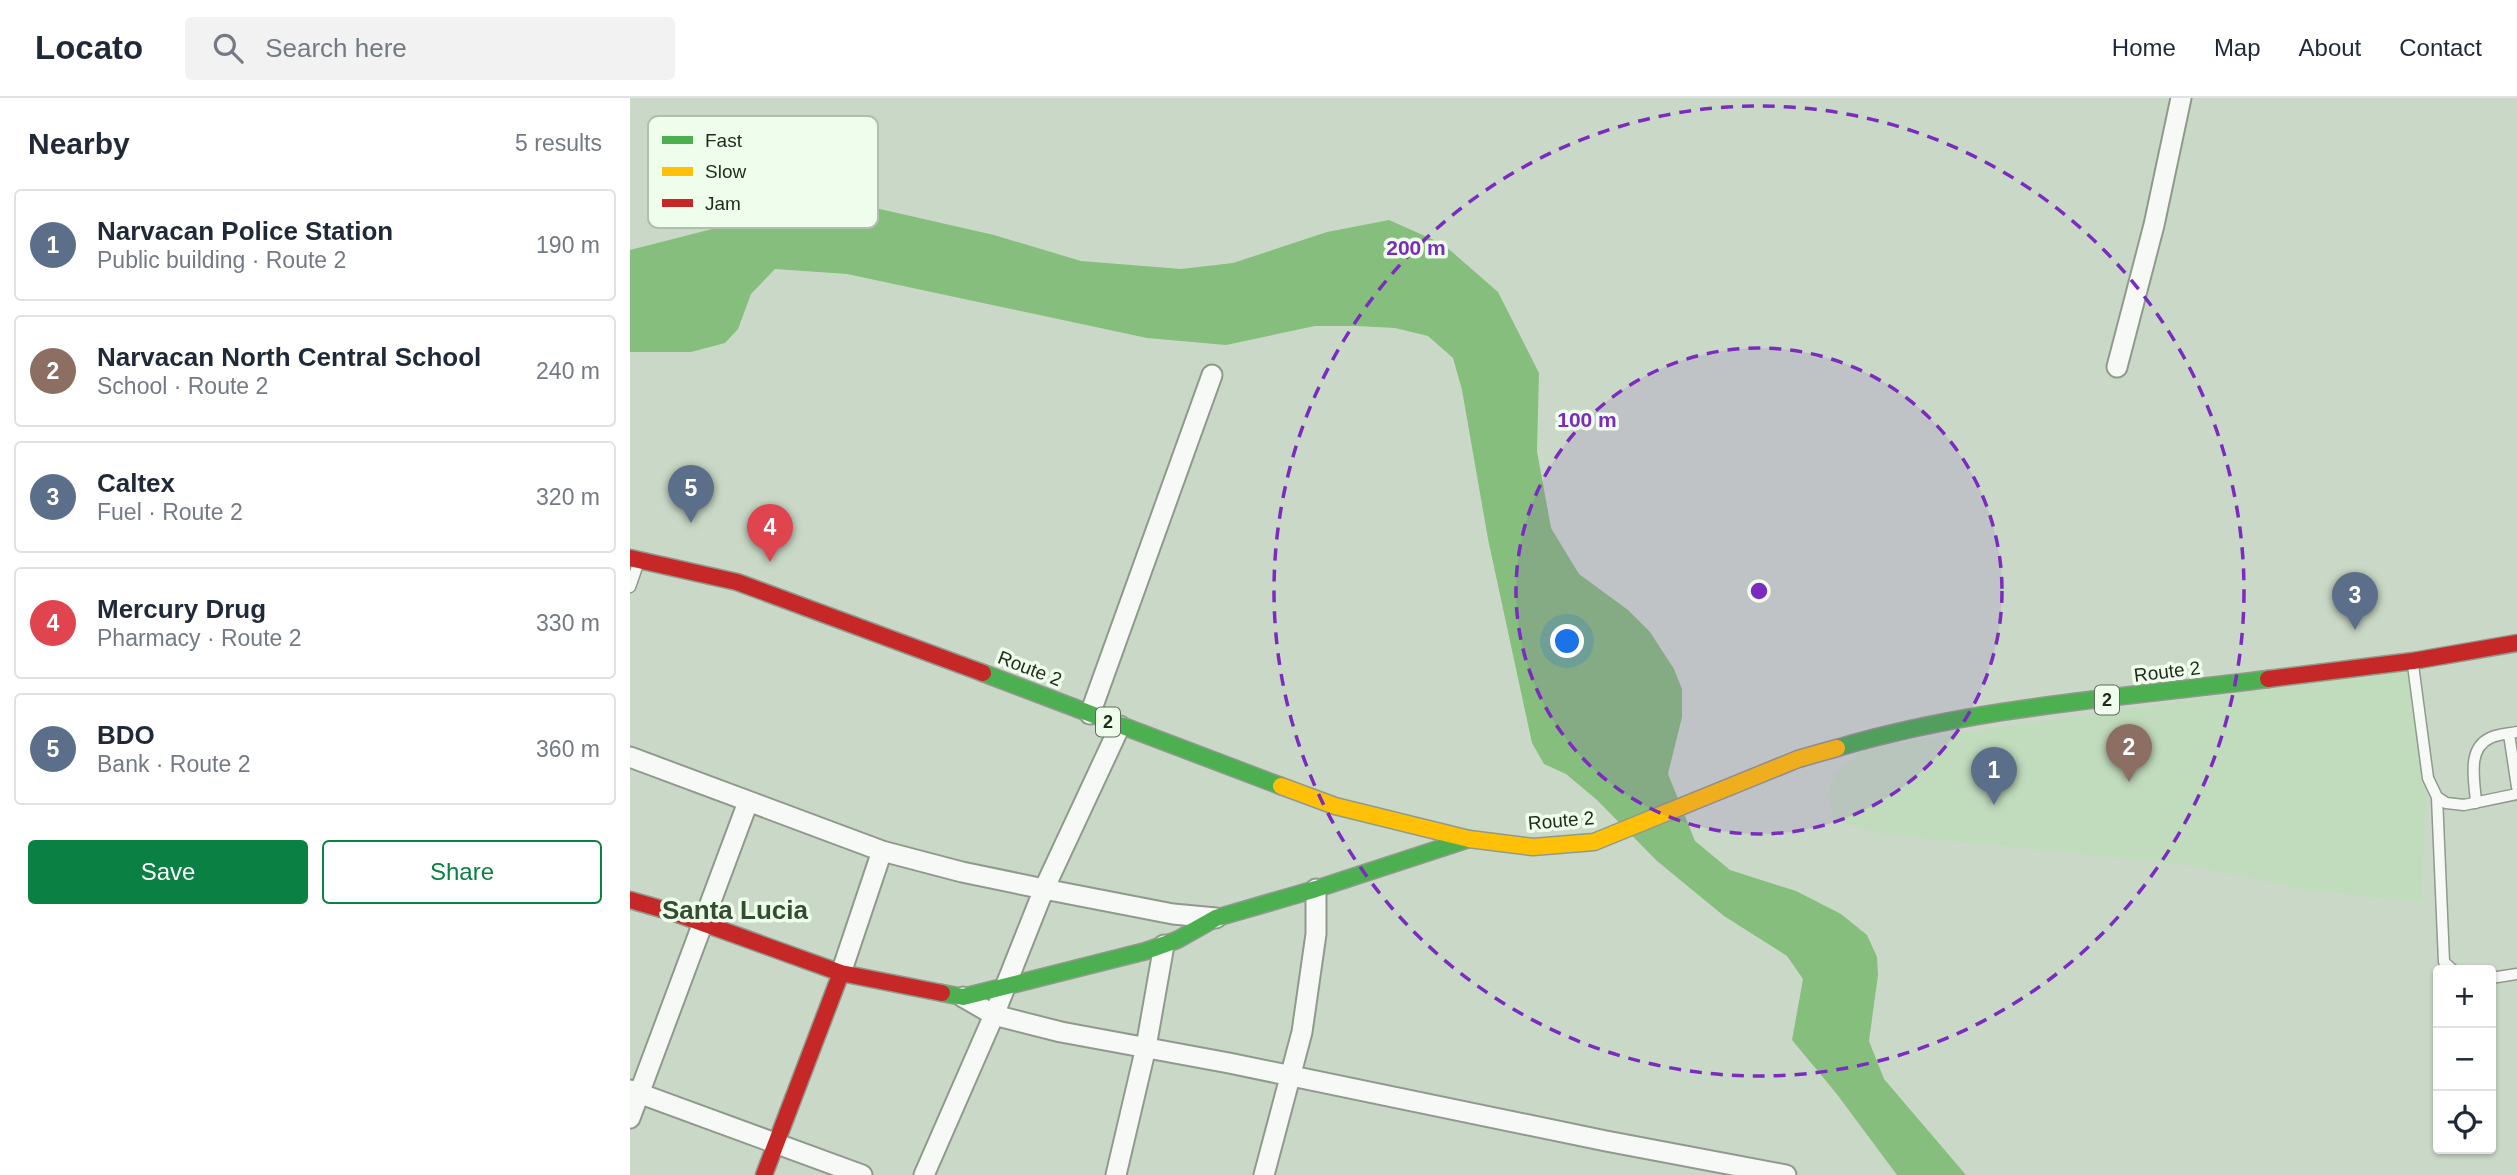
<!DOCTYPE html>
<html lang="en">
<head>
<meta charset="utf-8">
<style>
  :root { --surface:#fff; --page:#f2f2f3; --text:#1f2937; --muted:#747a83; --line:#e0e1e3; --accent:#0b8043 }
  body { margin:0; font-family:Helvetica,sans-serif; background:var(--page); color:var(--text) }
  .controls { position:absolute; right:21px; bottom:21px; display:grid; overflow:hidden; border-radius:7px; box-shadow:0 2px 5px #0004 }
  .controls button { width:63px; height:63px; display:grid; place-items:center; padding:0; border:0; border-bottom:2px solid var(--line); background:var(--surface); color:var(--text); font:35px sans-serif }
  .you { position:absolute; left:938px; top:544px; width:24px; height:24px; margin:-18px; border:5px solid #fff; border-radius:50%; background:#1a73e8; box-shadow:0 0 0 10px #1a73e833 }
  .badge { display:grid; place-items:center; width:46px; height:46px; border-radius:50%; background:var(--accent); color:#fff; font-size:23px; font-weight:700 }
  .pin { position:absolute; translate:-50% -58px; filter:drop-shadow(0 2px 4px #0008) }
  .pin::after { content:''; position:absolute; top:37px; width:24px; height:21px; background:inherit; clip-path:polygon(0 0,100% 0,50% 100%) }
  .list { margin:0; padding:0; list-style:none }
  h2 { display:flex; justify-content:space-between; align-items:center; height:91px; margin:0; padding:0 28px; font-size:30px }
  h2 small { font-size:23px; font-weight:400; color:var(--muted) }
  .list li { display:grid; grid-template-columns:46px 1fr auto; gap:21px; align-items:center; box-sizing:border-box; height:112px; margin:0 14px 14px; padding:0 14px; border:2px solid var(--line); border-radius:7px }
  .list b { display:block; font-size:26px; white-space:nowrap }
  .list p { margin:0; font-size:23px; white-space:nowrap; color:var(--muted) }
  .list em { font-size:23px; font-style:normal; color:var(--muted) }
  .actions { display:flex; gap:14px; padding:21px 28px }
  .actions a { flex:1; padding:16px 0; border:2px solid var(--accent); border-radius:7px; text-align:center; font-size:24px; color:var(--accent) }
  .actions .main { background:var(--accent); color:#fff }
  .icon { flex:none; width:38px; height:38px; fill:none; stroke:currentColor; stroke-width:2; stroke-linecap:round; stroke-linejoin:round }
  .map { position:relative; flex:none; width:1887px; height:1077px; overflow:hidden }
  header { display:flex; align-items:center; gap:42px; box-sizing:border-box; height:98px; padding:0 35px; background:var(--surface); border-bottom:2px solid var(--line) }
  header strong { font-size:33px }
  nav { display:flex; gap:38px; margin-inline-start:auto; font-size:24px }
  .search { width:490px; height:63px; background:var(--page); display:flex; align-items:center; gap:18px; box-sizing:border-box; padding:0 24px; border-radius:7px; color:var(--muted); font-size:26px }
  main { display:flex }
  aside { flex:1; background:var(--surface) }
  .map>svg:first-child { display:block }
  .built { fill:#c1dbbd }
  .water { fill:#86be7d }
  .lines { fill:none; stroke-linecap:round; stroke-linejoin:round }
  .lane-casing { stroke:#8f9a8d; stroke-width:13 }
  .street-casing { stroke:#8f9a8d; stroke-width:23 }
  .fast-casing { stroke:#8f9a8d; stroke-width:19 }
  .slow-casing { stroke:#8f9a8d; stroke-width:19 }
  .jam-casing { stroke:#8f9a8d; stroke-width:19 }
  .lane { stroke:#f7f9f7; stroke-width:10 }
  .street { stroke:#f7f9f7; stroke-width:19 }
  .fast { stroke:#4caf50; stroke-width:16 }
  .slow { stroke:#ffc107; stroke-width:16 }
  .jam { stroke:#c62828; stroke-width:16 }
  .ring { fill:none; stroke:#7b2cbf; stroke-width:3.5; stroke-dasharray:12 9 }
  .labels { text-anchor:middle; stroke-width:7; stroke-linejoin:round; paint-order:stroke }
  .shield { fill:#effeec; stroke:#5d6a5b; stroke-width:2 }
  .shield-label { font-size:18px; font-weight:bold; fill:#1f2a1d }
  .street-label { font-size:19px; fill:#1f2a1d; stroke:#effeec }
  .district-label { font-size:26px; font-weight:bold; fill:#344d30; stroke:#effeec }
  .key { fill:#effeec; stroke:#b1beae; stroke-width:2 }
  .key-label { font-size:19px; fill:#1f2a1d }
  .centre { fill:#7b2cbf; stroke:#effeec; stroke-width:3.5 }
  .ring-label { font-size:21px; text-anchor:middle; font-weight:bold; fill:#7b2cbf; stroke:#effeec; stroke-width:7; stroke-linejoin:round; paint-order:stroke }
</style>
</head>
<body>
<header>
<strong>Locato</strong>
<div class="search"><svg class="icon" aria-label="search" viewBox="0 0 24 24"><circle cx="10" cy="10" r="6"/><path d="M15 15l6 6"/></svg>Search here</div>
<nav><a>Home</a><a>Map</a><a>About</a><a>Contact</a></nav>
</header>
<main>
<aside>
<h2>Nearby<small>5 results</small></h2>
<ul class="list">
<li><span class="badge" style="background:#5c6f8a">1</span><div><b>Narvacan Police Station</b><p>Public building · Route 2</p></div><em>190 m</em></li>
<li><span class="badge" style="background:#8d6e63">2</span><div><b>Narvacan North Central School</b><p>School · Route 2</p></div><em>240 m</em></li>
<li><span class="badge" style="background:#5c6f8a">3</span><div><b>Caltex</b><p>Fuel · Route 2</p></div><em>320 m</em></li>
<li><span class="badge" style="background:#e0444e">4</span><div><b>Mercury Drug</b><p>Pharmacy · Route 2</p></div><em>330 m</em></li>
<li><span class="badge" style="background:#5c6f8a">5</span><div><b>BDO</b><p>Bank · Route 2</p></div><em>360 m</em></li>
</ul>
<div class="actions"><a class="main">Save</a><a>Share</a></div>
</aside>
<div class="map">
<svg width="1887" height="1077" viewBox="0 0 1887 1077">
  <rect width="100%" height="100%" fill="#cad9c7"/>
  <path class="built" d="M1778,571L1796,691L1791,804L1682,793L1550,766L1251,736L1203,722L1198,698L1205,676L1240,648Z"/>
  <path class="water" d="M184,105L241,109L364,137L451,163L551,171L603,165L697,134L759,122L813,146L868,194L909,275L907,353L921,430L949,476L998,512L1020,534L1044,571L1052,591V619L1038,676L1065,743L1100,772L1166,793L1211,816L1237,837L1247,859L1248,877L1239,943L1254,981L1336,1077H1267L1206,995L1162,942L1173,881L1157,858L1094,818L1027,763L967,702L936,676L914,666L902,645L858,441L832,292L823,260L798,238L765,230L727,228H685L596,247L517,240L217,176L145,171L121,196L108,231L95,245L61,254H0V152Z"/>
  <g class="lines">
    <defs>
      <path id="lane" d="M0,489L7,469
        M1783,567L1798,680L1807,699L1816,705L1834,707L1887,696
        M1879,636L1887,689
        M1807,699L1814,864L1823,872
        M1846,705C1845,684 1836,651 1860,640C1868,636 1878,636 1887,634
        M1861,880L1887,876"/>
      <path id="street" d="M1487,269L1524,127L1551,0
        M460,616L582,277
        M0,659L252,753L332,774L414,791L543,816L586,820
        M211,875L252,753
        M333,899L364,917L431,934L599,965L976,1043L1156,1077
        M0,992L232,1077
        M0,1020L118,704
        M294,1077L364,917L414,791L490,628
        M486,1077L516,949L534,847
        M634,1077L672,934L686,836V791"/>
      <path id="fast" d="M353,575L651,688
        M1207,650C1344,609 1497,599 1638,581
        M312,895L333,899L516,853L547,842L586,820L686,791L839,741"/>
      <path id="slow" d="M651,688L705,708L839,741L903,749L964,744L1168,661L1207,650"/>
      <path id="jam" d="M0,460L107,484L353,575
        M1638,581L1783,563L1887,545
        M0,802L42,814L211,875L312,895
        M134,1077L211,875"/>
    </defs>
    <use href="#lane" class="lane-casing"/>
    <use href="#street" class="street-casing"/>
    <use href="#fast" class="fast-casing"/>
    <use href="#slow" class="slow-casing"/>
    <use href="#jam" class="jam-casing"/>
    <use href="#lane" class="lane"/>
    <use href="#street" class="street"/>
    <use href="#fast" class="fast"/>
    <use href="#slow" class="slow"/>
    <use href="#jam" class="jam"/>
  </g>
  <circle cx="1129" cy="493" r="243" fill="#7b2cbf" fill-opacity=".12"/>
  <g class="ring">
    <circle cx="1129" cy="493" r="243"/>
    <circle cx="1129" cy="493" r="485"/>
  </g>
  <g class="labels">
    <g class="shield">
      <rect x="1465" y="587.5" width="24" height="29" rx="5"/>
      <rect x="466" y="609.5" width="24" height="29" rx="5"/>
    </g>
    <g class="shield-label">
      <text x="1477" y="608">2</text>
      <text x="478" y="630">2</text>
    </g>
    <g class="street-label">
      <text transform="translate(400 570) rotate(21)" y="7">Route 2</text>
      <text transform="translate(1537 573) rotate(-7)" y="7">Route 2</text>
      <text transform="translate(931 722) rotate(-5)" y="7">Route 2</text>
    </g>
    <g class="district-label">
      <text x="105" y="821">Santa Lucia</text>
    </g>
  </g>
  <rect x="18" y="18" width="230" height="112" rx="10" class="key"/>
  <rect x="32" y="38" width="31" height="8" fill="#4caf50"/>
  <rect x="32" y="69" width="31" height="9" fill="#ffc107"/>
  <rect x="32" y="101" width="31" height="8" fill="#c62828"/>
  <g class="key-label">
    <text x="75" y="49">Fast</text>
    <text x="75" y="80">Slow</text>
    <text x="75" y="112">Jam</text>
  </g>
  <circle cx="1129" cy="493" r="10" class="centre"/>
  <g class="ring-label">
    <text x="786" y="157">200 m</text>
    <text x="957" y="329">100 m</text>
  </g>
</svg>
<div class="controls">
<button>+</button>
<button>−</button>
<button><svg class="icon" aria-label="locate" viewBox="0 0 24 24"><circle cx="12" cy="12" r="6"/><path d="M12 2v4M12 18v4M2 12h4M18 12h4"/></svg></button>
</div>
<div class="you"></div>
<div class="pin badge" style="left:1364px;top:707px;background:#5c6f8a">1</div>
<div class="pin badge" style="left:1499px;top:684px;background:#8d6e63">2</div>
<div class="pin badge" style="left:1725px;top:532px;background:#5c6f8a">3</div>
<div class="pin badge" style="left:140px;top:464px;background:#e0444e">4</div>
<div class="pin badge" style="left:61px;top:425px;background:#5c6f8a">5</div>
</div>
</main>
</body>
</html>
